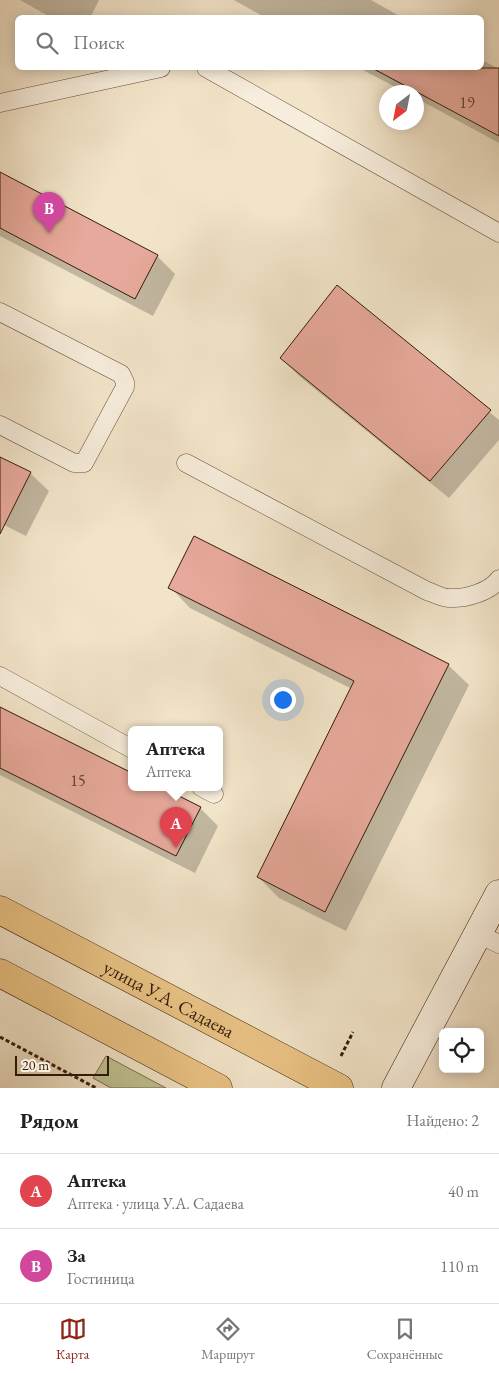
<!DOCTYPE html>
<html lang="ru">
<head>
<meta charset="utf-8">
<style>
  :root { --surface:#fff; --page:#f2f2f2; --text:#222; --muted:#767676; --line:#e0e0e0; --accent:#8f2418 }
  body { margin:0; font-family:"EB Garamond",serif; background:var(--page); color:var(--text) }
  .controls { position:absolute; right:15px; bottom:15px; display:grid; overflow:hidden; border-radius:8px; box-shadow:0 2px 12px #0003 }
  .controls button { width:45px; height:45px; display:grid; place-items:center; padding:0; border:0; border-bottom:1px solid var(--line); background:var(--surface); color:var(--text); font:25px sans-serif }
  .compass { position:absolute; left:379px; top:85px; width:45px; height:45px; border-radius:50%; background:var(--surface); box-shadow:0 2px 12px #0003; rotate:212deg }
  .scale { position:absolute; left:15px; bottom:12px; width:94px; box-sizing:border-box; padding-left:5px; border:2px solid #341c09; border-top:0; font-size:14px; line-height:18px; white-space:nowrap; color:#341c09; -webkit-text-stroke:4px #f7eddc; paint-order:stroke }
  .you { position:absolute; left:282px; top:699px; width:18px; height:18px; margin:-12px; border:4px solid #fff; border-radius:50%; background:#1a73e8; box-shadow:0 0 0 8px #1a73e833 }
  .badge { display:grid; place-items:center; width:32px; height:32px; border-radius:50%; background:var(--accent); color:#fff; font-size:16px; font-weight:700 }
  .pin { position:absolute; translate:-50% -41px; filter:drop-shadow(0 1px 2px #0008) }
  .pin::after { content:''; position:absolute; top:26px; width:18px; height:15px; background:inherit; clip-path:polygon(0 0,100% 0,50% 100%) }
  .popup { position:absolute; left:128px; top:726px; width:95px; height:65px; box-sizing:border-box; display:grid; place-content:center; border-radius:8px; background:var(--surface); filter:drop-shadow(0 1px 4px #0005); font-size:16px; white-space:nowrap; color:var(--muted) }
  .popup b { font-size:19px; color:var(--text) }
  .popup::after { content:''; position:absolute; left:50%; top:100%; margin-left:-10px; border:10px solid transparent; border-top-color:var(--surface) }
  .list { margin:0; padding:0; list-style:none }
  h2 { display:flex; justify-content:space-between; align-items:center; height:65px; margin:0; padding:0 20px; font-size:21px }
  h2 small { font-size:16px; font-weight:400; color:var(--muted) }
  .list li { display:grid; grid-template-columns:32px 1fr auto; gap:15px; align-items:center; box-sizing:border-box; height:75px; padding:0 20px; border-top:1px solid var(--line) }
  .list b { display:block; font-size:19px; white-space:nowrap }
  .list p { margin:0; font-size:16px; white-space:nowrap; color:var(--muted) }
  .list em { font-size:16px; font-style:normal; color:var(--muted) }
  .icon { flex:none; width:28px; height:28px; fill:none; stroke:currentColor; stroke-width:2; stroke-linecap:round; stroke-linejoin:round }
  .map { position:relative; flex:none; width:499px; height:1088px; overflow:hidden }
  .search { position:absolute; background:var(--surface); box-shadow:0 2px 12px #0003; left:15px; right:15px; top:15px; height:55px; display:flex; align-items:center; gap:12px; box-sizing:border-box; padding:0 18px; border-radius:8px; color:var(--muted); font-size:19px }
  .sheet { height:215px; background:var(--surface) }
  nav { display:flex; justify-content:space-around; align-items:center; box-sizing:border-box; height:70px; border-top:1px solid var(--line); background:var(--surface); font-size:14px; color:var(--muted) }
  nav a { display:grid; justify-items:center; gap:2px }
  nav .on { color:var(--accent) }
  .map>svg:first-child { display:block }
  .green { fill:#c0c293; stroke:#7a6f4e }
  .shadow { fill:#0003 }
  .building { fill:#e7a99b; stroke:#341c09 }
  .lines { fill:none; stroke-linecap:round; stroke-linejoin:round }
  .lane-casing { stroke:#644e39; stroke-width:19 }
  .secondary-casing { stroke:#341c09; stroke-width:29 }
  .primary-casing { stroke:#341c09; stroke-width:29 }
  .path { stroke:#341c09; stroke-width:3; stroke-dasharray:4 2.5; stroke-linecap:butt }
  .lane { stroke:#f7eddc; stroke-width:18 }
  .secondary { stroke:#f7eddc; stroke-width:28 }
  .primary { stroke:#e9c284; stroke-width:28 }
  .labels { text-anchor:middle; stroke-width:5; stroke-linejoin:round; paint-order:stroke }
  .number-label { font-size:16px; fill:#613f2e }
  .street-label { font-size:19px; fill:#341c09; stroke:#f7eddc }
</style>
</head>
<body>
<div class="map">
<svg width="499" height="1088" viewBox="0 0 499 1088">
  <rect width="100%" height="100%" fill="#f2e4c9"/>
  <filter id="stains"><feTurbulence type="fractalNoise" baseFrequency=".004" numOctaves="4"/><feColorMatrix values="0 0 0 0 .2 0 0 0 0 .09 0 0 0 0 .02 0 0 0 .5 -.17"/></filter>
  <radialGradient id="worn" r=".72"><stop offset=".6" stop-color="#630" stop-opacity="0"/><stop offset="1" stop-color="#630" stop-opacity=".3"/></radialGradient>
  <path class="green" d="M106,1056L166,1088H111L93,1078Z"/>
  <path class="shadow" d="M20,0H99L90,18H52Z
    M234,0H371L403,18H266Z
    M482,60L499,69V143L416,98V92H405L359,68H482Z
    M0,173L157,256L175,274L153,316L0,236Z
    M337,287L499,420V440L449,498L299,376L281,358Z
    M0,458L31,474L49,491L26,536L0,523Z
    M170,587L448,665L469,685L346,931L279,898L258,877L352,689L190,608Z
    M0,708L132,774V787H158L200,808L218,826L195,873L0,775Z"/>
  <path class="building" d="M372,68H499V136Z
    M0,172L158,255L135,299L0,228Z
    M337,285L491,410L430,481L280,358Z
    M0,457L31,472L0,534Z
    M194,536L449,664L325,912L257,877L354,681L168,588Z
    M0,707L132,773V787H161L201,807L176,856L0,768Z"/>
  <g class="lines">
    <defs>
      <path id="lane" d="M206,68L499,233
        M0,103L161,68
        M0,312L121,374L125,382V387L84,463H74L0,425
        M186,463L427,591C434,593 442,598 449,598C465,599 490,592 499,579
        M0,676L132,749
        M201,787L214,794
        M478,934L499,944"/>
      <path id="secondary" d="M396,1088L499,894"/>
      <g id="primary">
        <path id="s1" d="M0,910L339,1088"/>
        <path d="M0,973L218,1088"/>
      </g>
    </defs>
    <use href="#lane" class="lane-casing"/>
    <use href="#secondary" class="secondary-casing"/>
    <use href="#primary" class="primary-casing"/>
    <path class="path" d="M0,1037L96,1088
      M341,1056L353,1032"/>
    <use href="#lane" class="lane"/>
    <use href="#secondary" class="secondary"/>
    <use href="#primary" class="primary"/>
  </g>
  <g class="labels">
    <g class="number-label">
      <text x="467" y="108">19</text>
      <text x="78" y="786">15</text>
    </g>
    <g class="street-label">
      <text dy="7" stroke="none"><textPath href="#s1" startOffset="191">улица У.А. Садаева</textPath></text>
    </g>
  </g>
  <rect width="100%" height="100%" filter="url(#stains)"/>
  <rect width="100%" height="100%" fill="url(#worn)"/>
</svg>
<div class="controls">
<button><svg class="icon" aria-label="locate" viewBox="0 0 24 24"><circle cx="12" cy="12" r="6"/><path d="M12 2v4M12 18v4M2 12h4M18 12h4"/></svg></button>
</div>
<svg class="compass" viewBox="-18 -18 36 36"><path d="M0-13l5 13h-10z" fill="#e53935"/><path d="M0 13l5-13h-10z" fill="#767676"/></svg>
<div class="scale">20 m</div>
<div class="you"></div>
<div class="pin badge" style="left:176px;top:848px;background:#e0444e">A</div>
<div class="popup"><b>Аптека</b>Аптека</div>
<div class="pin badge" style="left:49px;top:233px;background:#d1479c">B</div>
<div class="search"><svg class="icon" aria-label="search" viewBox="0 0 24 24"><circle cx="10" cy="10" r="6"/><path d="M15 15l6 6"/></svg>Поиск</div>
</div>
<section class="sheet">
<h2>Рядом<small>Найдено: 2</small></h2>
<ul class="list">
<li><span class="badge" style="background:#e0444e">A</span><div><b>Аптека</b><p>Аптека · улица У.А. Садаева</p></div><em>40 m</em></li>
<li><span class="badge" style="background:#d1479c">B</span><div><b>За</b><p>Гостиница</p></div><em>110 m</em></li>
</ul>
</section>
<nav>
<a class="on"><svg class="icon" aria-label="map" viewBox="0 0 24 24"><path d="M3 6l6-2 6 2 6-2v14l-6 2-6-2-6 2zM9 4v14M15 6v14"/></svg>Карта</a>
<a><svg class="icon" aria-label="directions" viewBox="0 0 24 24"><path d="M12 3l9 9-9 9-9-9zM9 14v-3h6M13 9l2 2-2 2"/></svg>Маршрут</a>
<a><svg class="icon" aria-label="saved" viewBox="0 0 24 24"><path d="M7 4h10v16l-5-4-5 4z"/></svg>Сохранённые</a>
</nav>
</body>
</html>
